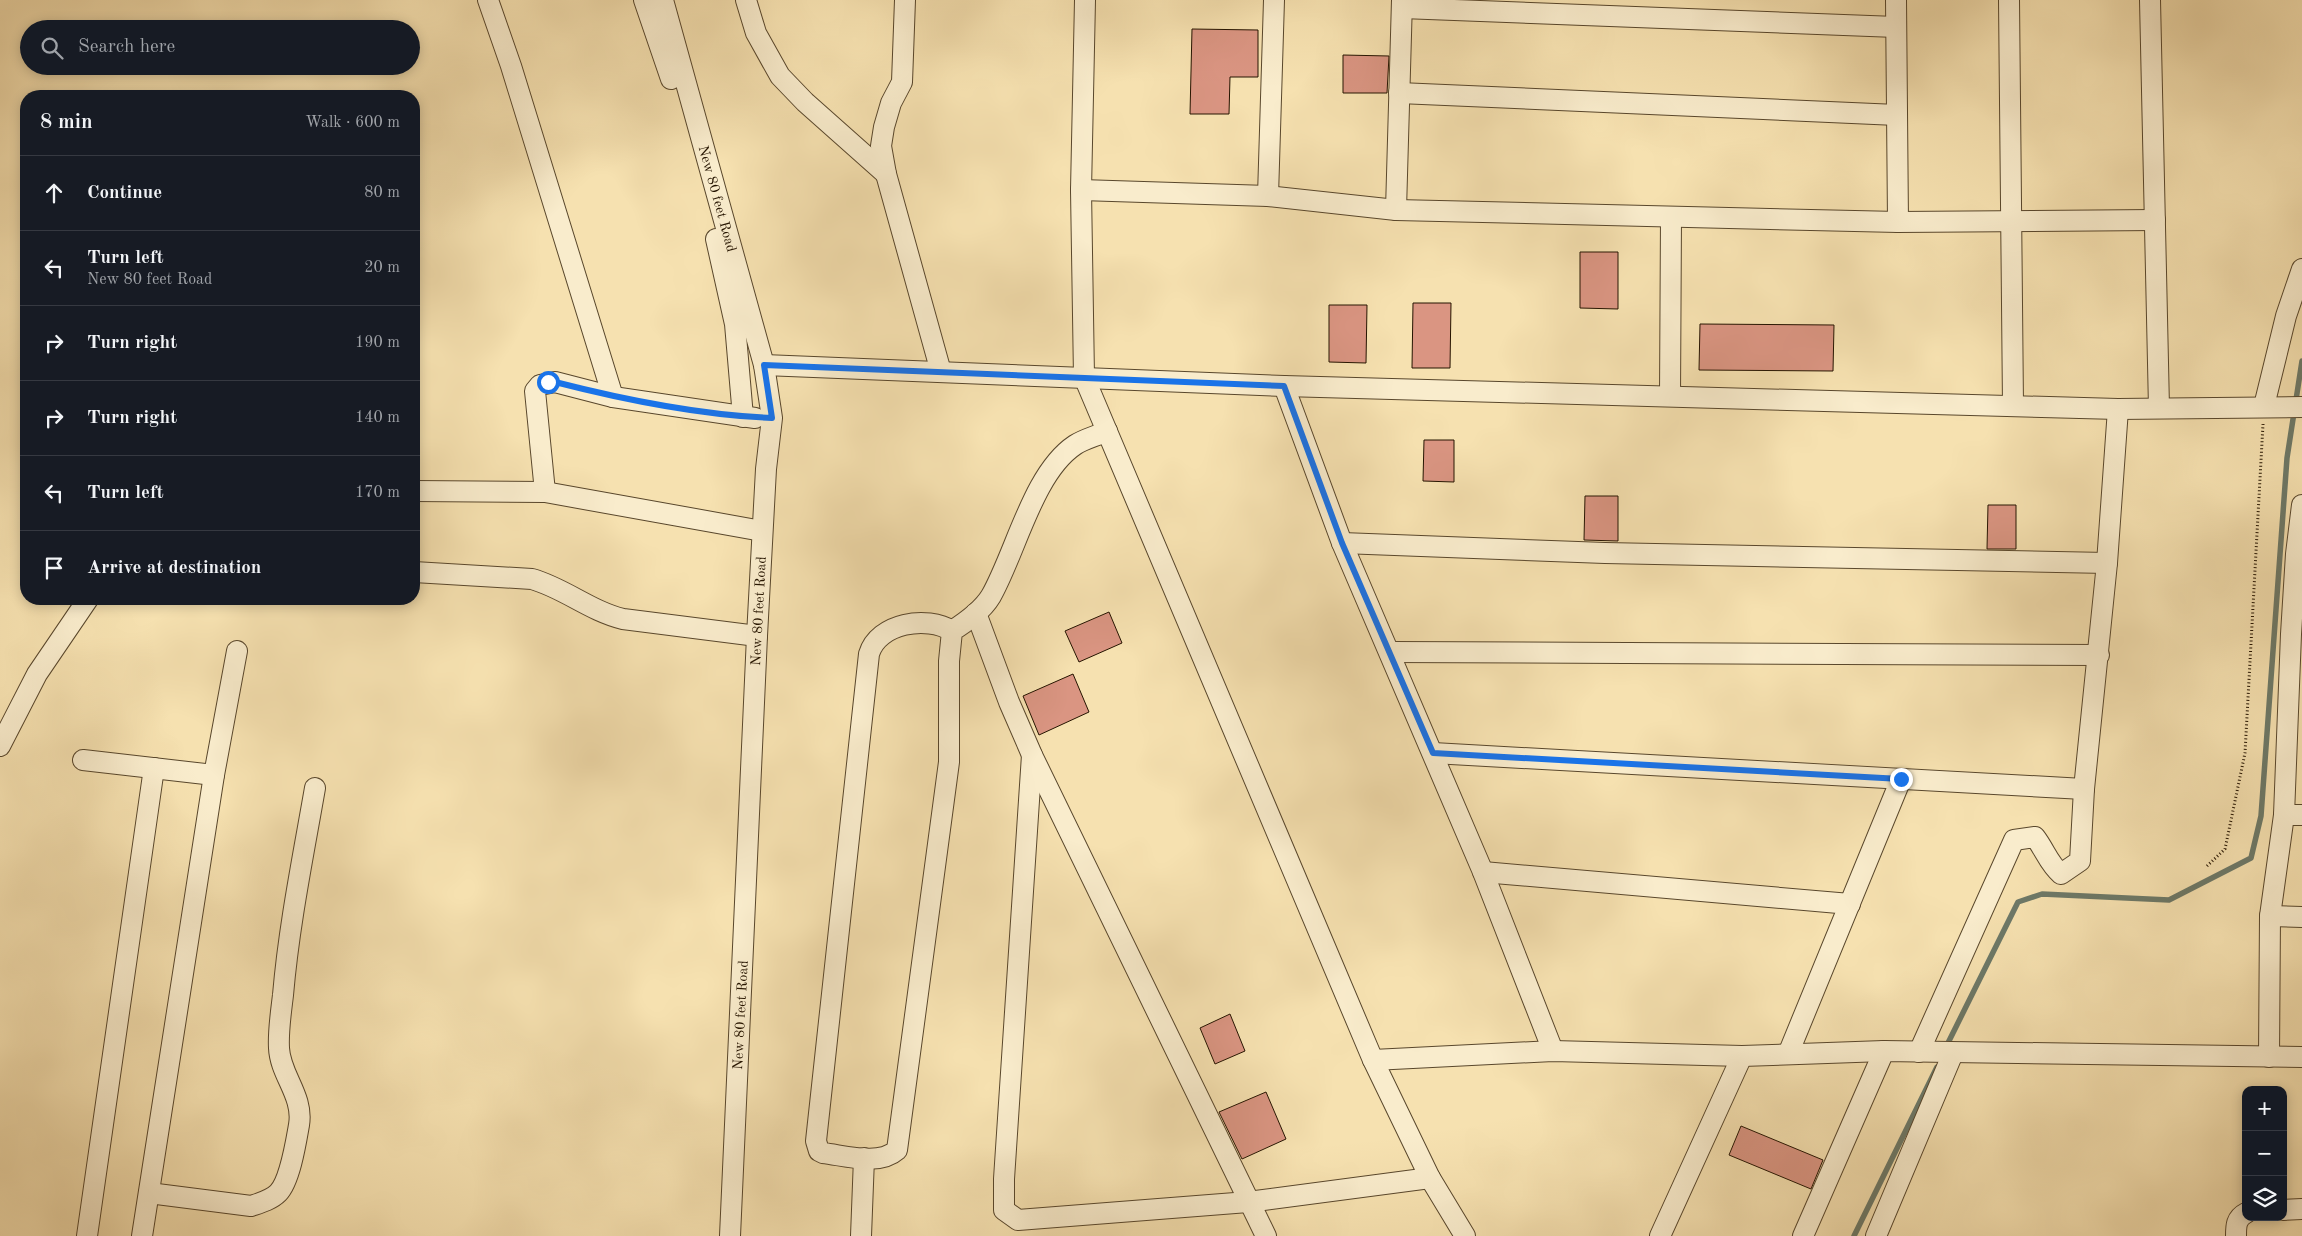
<!DOCTYPE html>
<html lang="en">
<head>
<meta charset="utf-8">
<style>
  :root { --surface:#171b24; --page:#242831; --text:#f1f3f6; --muted:#9ea1a6; --line:#363941 }
  body { margin:0; font-family:"Old Standard TT",serif; background:var(--page); color:var(--text) }
  .controls { position:absolute; right:15px; bottom:15px; display:grid; overflow:hidden; border-radius:10px; box-shadow:0 2px 12px #0003 }
  .controls button { width:45px; height:45px; display:grid; place-items:center; padding:0; border:0; border-bottom:1px solid var(--line); background:var(--surface); color:var(--text); font:25px sans-serif }
  .stop { position:absolute; width:15px; height:15px; margin:-11px; border:4px solid #1a73e8; border-radius:50%; background:#fff }
  .stop.end { background:#1a73e8; border-color:#fff; box-shadow:0 1px 5px #0008 }
  .list { margin:0; padding:0; list-style:none }
  h2 { display:flex; justify-content:space-between; align-items:center; height:65px; margin:0; padding:0 20px; font-size:21px }
  h2 small { font-size:16px; font-weight:400; color:var(--muted) }
  .list li { display:grid; grid-template-columns:32px 1fr auto; gap:15px; align-items:center; box-sizing:border-box; height:75px; padding:0 20px; border-top:1px solid var(--line) }
  .list b { display:block; font-size:19px; white-space:nowrap }
  .list p { margin:0; font-size:16px; white-space:nowrap; color:var(--muted) }
  .list em { font-size:16px; font-style:normal; color:var(--muted) }
  .icon { flex:none; width:28px; height:28px; fill:none; stroke:currentColor; stroke-width:2; stroke-linecap:round; stroke-linejoin:round }
  .map { position:relative; flex:none; width:2302px; height:1236px; overflow:hidden }
  .search { position:absolute; background:var(--surface); box-shadow:0 2px 12px #0003; left:20px; top:20px; width:400px; height:55px; display:flex; align-items:center; gap:12px; box-sizing:border-box; padding:0 18px; border-radius:28px; color:var(--muted); font-size:19px }
  .panel { position:absolute; background:var(--surface); box-shadow:0 2px 12px #0003; left:20px; top:90px; width:400px; height:515px; border-radius:20px }
  .map>svg:first-child { display:block }
  .lines { fill:none; stroke-linecap:round; stroke-linejoin:round }
  .stream { stroke:#6d7968; stroke-width:5.5 }
  .building { fill:#da9582; stroke:#251400 }
  .minor-casing { stroke:#59472c; stroke-width:22 }
  .path { stroke:#251400; stroke-width:3; stroke-dasharray:1 2.5; stroke-linecap:butt }
  .minor { stroke:#f9eccc; stroke-width:20 }
  .route { stroke:#1a73e8; stroke-width:6 }
  .labels { text-anchor:middle; stroke-width:4; stroke-linejoin:round; paint-order:stroke }
  .street-label { font-size:14px; fill:#251400; stroke:#f9eccc }
</style>
</head>
<body>
<div class="map">
<svg width="2302" height="1236" viewBox="0 0 2302 1236">
  <rect width="100%" height="100%" fill="#f6e1b0"/>
  <filter id="stains"><feTurbulence type="fractalNoise" baseFrequency=".004" numOctaves="4"/><feColorMatrix values="0 0 0 0 .2 0 0 0 0 .09 0 0 0 0 .02 0 0 0 .5 -.17"/></filter>
  <radialGradient id="worn" r=".72"><stop offset=".6" stop-color="#630" stop-opacity="0"/><stop offset="1" stop-color="#630" stop-opacity=".3"/></radialGradient>
  <g class="lines">
    <path class="stream" d="M1946,1047L2018,902L2042,894L2169,900L2251,858L2261,816L2287,458L2302,361
      M1854,1236L1937,1067"/>
  </g>
  <path class="building" d="M1192,29L1258,30V77H1230L1229,114H1190Z
    M1343,55L1389,56L1387,93H1343Z
    M1580,252H1618V309L1580,308Z
    M1413,303H1451L1450,368H1412Z
    M1329,305H1367L1366,363L1329,362Z
    M1700,324L1834,325L1833,371L1699,370Z
    M1424,440H1454V482L1423,481Z
    M1585,496H1618V541L1584,540Z
    M1988,505H2016V549H1987Z
    M1109,612L1122,643L1079,662L1065,631Z
    M1073,674L1089,712L1039,735L1023,696Z
    M1230,1014L1245,1051L1215,1064L1200,1028Z
    M1266,1092L1286,1139L1242,1159L1219,1112Z
    M1741,1126L1823,1160L1811,1189L1729,1155Z"/>
  <g class="lines">
    <defs>
      <g id="minor">
        <path d="M488,0L511,66L613,397"/>
        <path d="M644,0L671,79"/>
        <path id="s1" d="M663,0L764,365L772,418L766,469L757,636L730,1236"/>
        <path d="M746,0L756,33L780,76L805,102L886,174"/>
        <path d="M905,0L902,82L891,103L884,127L881,146L886,174L941,372"/>
        <path d="M1085,0L1081,190L1084,377L1373,1060L1430,1178L1465,1236"/>
        <path d="M1896,0L1898,222"/>
        <path d="M2009,0L2013,405"/>
        <path d="M2150,0L2159,408"/>
        <path d="M1402,8L1896,27"/>
        <path d="M1399,93L1897,115"/>
        <path d="M1081,190L1268,196L1396,210L1898,222L2155,220"/>
        <path d="M1268,196L1274,0"/>
        <path d="M1396,210L1402,0"/>
        <path d="M716,239L735,324L743,417"/>
        <path d="M764,365L1284,386L2118,409L2302,407"/>
        <path d="M1284,386L1342,543L1483,872L1553,1051"/>
        <path d="M1670,396L1671,217"/>
        <path d="M2264,406L2286,316L2302,269"/>
        <path d="M414,491L545,492L762,531"/>
        <path d="M545,492L535,391L540,385L555,382L613,397L755,418"/>
        <path d="M1342,543L1605,553L2107,563"/>
        <path d="M414,572L532,579C564,588 590,611 623,619L757,636"/>
        <path d="M976,613L1009,702L1032,755L1266,1236"/>
        <path d="M952,631C927,615 878,623 869,654L816,1141L819,1151L823,1153C847,1156 879,1166 897,1150L949,762V661L952,631C966,622 982,611 991,596C1016,552 1033,473 1075,445C1084,439 1097,436 1107,431"/>
        <path d="M1390,652L2099,655"/>
        <path d="M0,746L37,674L88,599"/>
        <path d="M1433,753L2084,789"/>
        <path d="M1032,755L1004,1179V1210L1018,1220L1248,1202L1430,1178"/>
        <path d="M83,760L214,775"/>
        <path d="M2284,815H2302"/>
        <path d="M1483,872L1850,904"/>
        <path d="M2270,916L2302,917"/>
        <path d="M1919,1052L2014,840L2035,837C2045,850 2049,864 2061,874L2080,861L2084,789L2107,563L2118,409"/>
        <path d="M1788,1054L1901,779"/>
        <path d="M2269,1057L2270,916L2284,815L2291,634L2296,554L2302,505"/>
        <path d="M1373,1060L1553,1051L1742,1056L1884,1051"/>
        <path d="M149,1193L251,1206C260,1203 271,1200 278,1193C290,1181 296,1142 299,1125C304,1096 280,1075 279,1048C278,1031 281,1012 283,995C289,925 303,857 315,788"/>
        <path d="M2283,1210L2302,1209"/>
        <path d="M87,1236L154,768"/>
        <path d="M142,1236L214,775L237,651"/>
        <path d="M861,1236L864,1158"/>
        <path d="M1660,1236L1742,1056"/>
        <path d="M1803,1236L1884,1051L2302,1057"/>
        <path d="M1876,1236L1953,1053"/>
        <path d="M2236,1236C2236,1226 2236,1218 2246,1213"/>
      </g>
    </defs>
    <use href="#minor" class="minor-casing"/>
    <path class="path" d="M2207,866L2225,849L2245,753L2263,424"/>
    <use href="#minor" class="minor"/>
  </g>
  <g class="lines">
    <path class="route" d="M548,382H555C625,400 699,415 772,418L764,365L1284,386L1342,543L1433,753L1901,779"/>
  </g>
  <g class="labels">
    <g class="street-label">
      <text dy="5" stroke="none"><textPath href="#s1" startOffset="206">New 80 feet Road</textPath></text>
      <text transform="translate(758 611) rotate(-87)" y="5">New 80 feet Road</text>
      <text transform="translate(740 1015) rotate(-87)" y="5">New 80 feet Road</text>
    </g>
  </g>
  <rect width="100%" height="100%" filter="url(#stains)"/>
  <rect width="100%" height="100%" fill="url(#worn)"/>
</svg>
<div class="controls">
<button>+</button>
<button>−</button>
<button><svg class="icon" aria-label="layers" viewBox="0 0 24 24"><path d="M12 4l9 5-9 5-9-5zM3 14l9 5 9-5"/></svg></button>
</div>
<div class="stop" style="left:548px;top:382px"></div>
<div class="stop end" style="left:1901px;top:779px"></div>
<div class="search"><svg class="icon" aria-label="search" viewBox="0 0 24 24"><circle cx="10" cy="10" r="6"/><path d="M15 15l6 6"/></svg>Search here</div>
<section class="panel">
<h2>8 min<small>Walk · 600 m</small></h2>
<ul class="list">
<li><svg class="icon" aria-label="ahead" viewBox="0 0 24 24"><path d="M12 20V5M6 11l6-6 6 6"/></svg><div><b>Continue</b></div><em>80 m</em></li>
<li><svg class="icon" aria-label="left" viewBox="0 0 24 24"><path d="M17 20v-9H6M10 6l-5 5 5 5"/></svg><div><b>Turn left</b><p>New 80 feet Road</p></div><em>20 m</em></li>
<li><svg class="icon" aria-label="right" viewBox="0 0 24 24"><path d="M7 20v-9h11M14 6l5 5-5 5"/></svg><div><b>Turn right</b></div><em>190 m</em></li>
<li><svg class="icon" aria-label="right" viewBox="0 0 24 24"><path d="M7 20v-9h11M14 6l5 5-5 5"/></svg><div><b>Turn right</b></div><em>140 m</em></li>
<li><svg class="icon" aria-label="left" viewBox="0 0 24 24"><path d="M17 20v-9H6M10 6l-5 5 5 5"/></svg><div><b>Turn left</b></div><em>170 m</em></li>
<li><svg class="icon" aria-label="arrive" viewBox="0 0 24 24"><path d="M6 21V4h12l-3 4 3 4H6"/></svg><div><b>Arrive at destination</b></div></li>
</ul>
</section>
</div>
</body>
</html>
